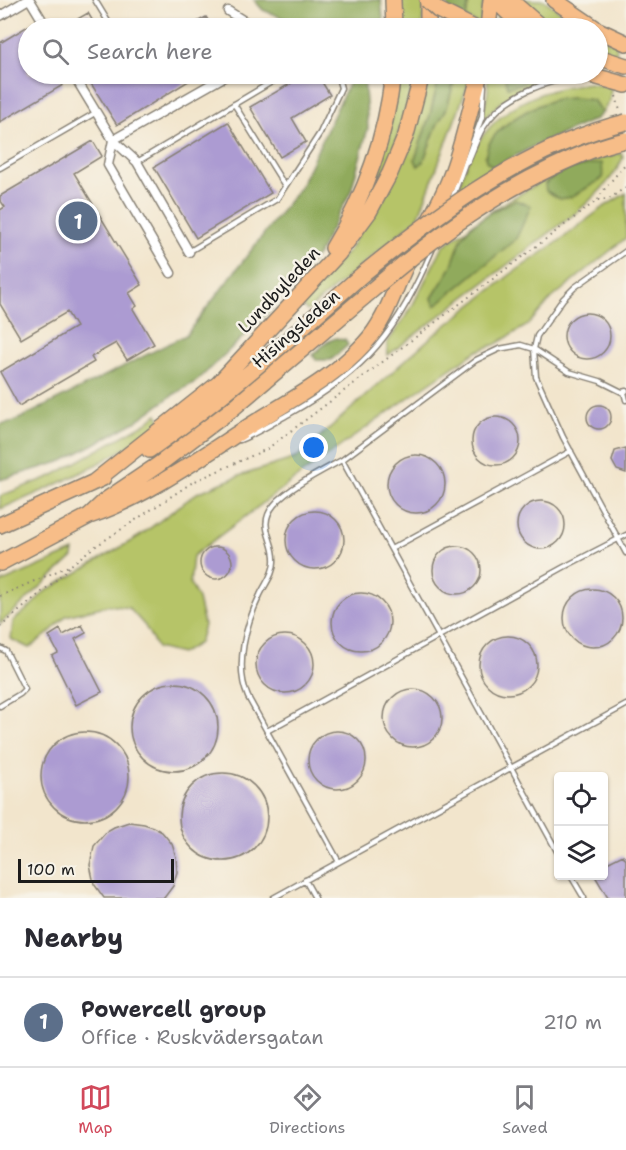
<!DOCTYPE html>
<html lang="en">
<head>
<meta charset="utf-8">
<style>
  :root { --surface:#fff; --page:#f2f2f3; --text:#2b2b33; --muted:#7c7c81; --line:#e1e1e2; --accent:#d1495b }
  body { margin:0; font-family:"Shantell Sans",sans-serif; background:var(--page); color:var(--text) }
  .controls { position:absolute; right:18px; bottom:18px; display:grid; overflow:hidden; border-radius:6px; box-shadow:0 2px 4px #0004 }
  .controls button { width:54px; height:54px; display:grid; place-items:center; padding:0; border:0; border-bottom:2px solid var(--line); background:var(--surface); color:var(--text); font:30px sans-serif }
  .scale { position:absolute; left:18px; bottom:15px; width:156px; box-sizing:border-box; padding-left:6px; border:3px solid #1c1c1c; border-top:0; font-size:16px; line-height:21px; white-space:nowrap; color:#1c1c1c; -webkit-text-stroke:4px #f7f3e8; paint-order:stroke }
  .you { position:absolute; left:314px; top:448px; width:21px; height:21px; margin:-15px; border:4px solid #fff; border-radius:50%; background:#1a73e8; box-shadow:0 0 0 9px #1a73e833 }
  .badge { display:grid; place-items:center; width:39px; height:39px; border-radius:50%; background:var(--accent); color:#fff; font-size:20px; font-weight:700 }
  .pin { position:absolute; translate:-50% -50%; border:3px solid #fff; box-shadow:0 2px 6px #0006 }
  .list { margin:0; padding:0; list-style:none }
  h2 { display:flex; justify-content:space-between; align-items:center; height:78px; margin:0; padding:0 24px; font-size:26px }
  h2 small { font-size:20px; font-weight:400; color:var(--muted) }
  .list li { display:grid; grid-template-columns:39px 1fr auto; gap:18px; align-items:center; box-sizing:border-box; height:90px; padding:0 24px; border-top:2px solid var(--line) }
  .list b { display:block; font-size:22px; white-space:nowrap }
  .list p { margin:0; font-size:20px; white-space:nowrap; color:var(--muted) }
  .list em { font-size:20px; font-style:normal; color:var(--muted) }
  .icon { flex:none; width:33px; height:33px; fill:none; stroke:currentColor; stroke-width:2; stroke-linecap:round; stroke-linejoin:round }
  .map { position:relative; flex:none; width:626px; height:898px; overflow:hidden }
  .search { position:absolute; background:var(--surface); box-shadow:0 2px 4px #0004; left:18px; right:18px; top:18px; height:66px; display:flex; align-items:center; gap:15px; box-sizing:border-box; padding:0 21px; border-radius:33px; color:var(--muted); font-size:22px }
  .sheet { height:168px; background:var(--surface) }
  nav { display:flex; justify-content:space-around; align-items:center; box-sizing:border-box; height:84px; border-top:2px solid var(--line); background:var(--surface); font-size:16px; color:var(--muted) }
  nav a { display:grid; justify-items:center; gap:3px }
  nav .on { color:var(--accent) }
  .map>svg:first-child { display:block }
  .green { fill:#b6c467; stroke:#697042; stroke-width:1.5; fill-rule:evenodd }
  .forest { fill:#90aa5c; stroke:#56633c; stroke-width:1.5 }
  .building { fill:#ac9bd2 }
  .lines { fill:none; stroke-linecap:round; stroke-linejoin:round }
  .lane-casing { stroke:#878074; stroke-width:7 }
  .street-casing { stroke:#878074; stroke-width:11 }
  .highway-casing { stroke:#878074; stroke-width:18 }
  .path { stroke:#878074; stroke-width:2; stroke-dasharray:1.5 4.5; stroke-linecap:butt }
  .lane { stroke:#fff; stroke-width:4 }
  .street { stroke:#fff; stroke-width:8 }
  .highway { stroke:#f7bd88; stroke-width:15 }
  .highway-bridge-casing { stroke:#878074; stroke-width:18; stroke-linecap:butt }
  .highway-bridge { stroke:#f7bd88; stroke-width:15 }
  .labels { text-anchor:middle; stroke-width:5; stroke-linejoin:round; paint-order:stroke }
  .street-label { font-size:18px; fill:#1c1c1c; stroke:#f7f3e8 }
</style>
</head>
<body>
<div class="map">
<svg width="626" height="898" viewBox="0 0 626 898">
  <rect width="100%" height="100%" fill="#f7f3e8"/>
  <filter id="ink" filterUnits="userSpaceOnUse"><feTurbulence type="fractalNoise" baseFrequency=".0167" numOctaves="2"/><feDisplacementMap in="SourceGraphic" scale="12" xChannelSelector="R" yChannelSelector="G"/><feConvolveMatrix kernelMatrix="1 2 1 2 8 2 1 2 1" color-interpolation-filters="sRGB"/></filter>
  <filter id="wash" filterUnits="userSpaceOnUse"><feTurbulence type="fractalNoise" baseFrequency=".008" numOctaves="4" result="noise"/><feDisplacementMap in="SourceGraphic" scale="24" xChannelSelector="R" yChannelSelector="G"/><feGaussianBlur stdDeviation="1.35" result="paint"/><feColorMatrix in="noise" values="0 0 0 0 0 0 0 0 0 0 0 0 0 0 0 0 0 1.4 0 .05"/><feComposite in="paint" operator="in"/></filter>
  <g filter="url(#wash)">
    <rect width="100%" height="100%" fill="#f2e5cc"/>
    <path class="green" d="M398,0H419L424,4L422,28H400Z
      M469,0H484L480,25L466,18Z
      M518,0H544L583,28H555Z
      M498,12L516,28H495Z
      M598,36L617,44L616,56L598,50Z
      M398,74H416L391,159L363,213Z
      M429,74H440L430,115L415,159L418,166L423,162L437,125L447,108L456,74H472L418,218L307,311L301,304L350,249L415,128L422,105Z
      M487,74L535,76V74H565C523,83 497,99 471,135V131L484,108L488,91Z
      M589,83L611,86L610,100L602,113L593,100L573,98L553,100L528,110L493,138L485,156L494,167L458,190C474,122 523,90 589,83Z
      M621,153L623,158C613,180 595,196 577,212L388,355L387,343L410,310L443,246L499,206L551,176L575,165ZM575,166L603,177L572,197L545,183L552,177ZM491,212L479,269L435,306L432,298L451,268L462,237L471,225Z
      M626,193V238L552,298L528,325L496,344L477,351L422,388L303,473L193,556L190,583L198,599L204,625L199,643L181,654L157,648L145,626L129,608L109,605L66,616L49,633L29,648L11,639L13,621L30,607L44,592L138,537L197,493L239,476L296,458L430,338L511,274L559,241L602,208Z
      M157,414L162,423C113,460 56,486 0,509V496L52,476L146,423Z
      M74,551L73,557L0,624V583Z"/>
    <path class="forest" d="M254,0H381L384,28H308L263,10Z
      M447,0H469L466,18L448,9Z
      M353,74H361L364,77L368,128L351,191L318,254L266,315L197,381L173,395L135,422L63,461L0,480V424L15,421L186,335L300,187Z
      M440,74H456L447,108L437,125L423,162L418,166L415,159L430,115Z
      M503,74H535V75L521,84L508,87Z
      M573,98L593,100L602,113L596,119L534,146L494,167L486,161C482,132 527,109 550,101C557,98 566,99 573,98Z
      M602,163L603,178L572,197L560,199L546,191L545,184C561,168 581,165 602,163Z
      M515,200L531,206L516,239L435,306L432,298L451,268L462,237L471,226L491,212Z
      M336,338L343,340L345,339L348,345L331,360H316L313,355L327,342Z"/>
    <g id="blocks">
      <path class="building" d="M88,13L97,28H62Z
        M206,17L213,28H186Z
        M28,26V74H57L63,85L0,122V43Z
        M85,74H200L117,125Z
        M307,74H317L330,95L292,118L306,142L280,157L250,107Z
        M228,122L271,193L196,238L154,167Z
        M93,141L102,156L74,173L142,285L129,293L137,306L133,309L154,344L127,360L116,343L91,357L94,362L19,406L0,372L76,327L67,312L21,339L0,304V210L5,207L0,200V196Z
        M564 336a23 23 0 1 1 46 0a23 23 0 1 1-46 0Z
        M587 417a12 12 0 1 1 24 0a12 12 0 1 1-24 0Z
        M472 441a24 24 0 1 1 48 0a24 24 0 1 1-48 0Z
        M626,448V473L617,470L612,461L615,451Z
        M387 484a29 29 0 1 1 58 0a29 29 0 1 1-58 0Z
        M517 525a24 24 0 1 1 48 0a24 24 0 1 1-48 0Z
        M286 540a29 29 0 1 1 58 0a29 29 0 1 1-58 0Z
        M433 570a24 24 0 1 1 48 0a24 24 0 1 1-48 0Z
        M200 563a16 16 0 1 1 32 0a16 16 0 1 1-32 0Z
        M564 618a29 29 0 1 1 58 0a29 29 0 1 1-58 0Z
        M332 622a29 29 0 1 1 58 0a29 29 0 1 1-58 0Z
        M82,625L86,633L75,639L102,692L76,705L52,656L58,653L49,636L60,629L63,635Z
        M256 664a29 29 0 1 1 58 0a29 29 0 1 1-58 0Z
        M479 665a29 29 0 1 1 58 0a29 29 0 1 1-58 0Z
        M130 727a44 44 0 1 1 88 0a44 44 0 1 1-88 0Z
        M384 718a29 29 0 1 1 58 0a29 29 0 1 1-58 0Z
        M308 760a29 29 0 1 1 58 0a29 29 0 1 1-58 0Z
        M41 776a44 44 0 1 1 88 0a44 44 0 1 1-88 0Z
        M179 817a44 44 0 1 1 88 0a44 44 0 1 1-88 0Z
        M129,822L144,824L153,827L162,832L172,844L176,857L177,872L173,886L164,898H104L94,884L90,865L94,846L107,831L114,827Z
        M623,855L626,860V898H608L595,876H603V865Z"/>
    </g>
  </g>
  <g filter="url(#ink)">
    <use href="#blocks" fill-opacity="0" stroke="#878074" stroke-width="1.5"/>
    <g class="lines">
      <defs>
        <path id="lane" d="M95,0L112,28
          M234,104L285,186
          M137,162L285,74
          M468,162C473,151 477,138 483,128C504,94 548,79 584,77
          M0,168L95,113
          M452,199L482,117L484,86
          M190,251L277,199L320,133L341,88L337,74
          M626,251L575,287L563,299L537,336L534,349L536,377L563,437L626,553
          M624,392L626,400
          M240,440C257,433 273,423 289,414C368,369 397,332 433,248
          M391,549L571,451
          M0,648L6,651L25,689L20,694L0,706
          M267,731L564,567L626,535
          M558,853L342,460L476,360L499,349L521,345L534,349L569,372L600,381L622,392L626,391
          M339,862L248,697C234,666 246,624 260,595C265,584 274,574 274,562C276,540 256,527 274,505C288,488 322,471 342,460
          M571,876L584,898
          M305,880L315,898
          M273,898L626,705"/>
        <path id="street" d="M30,0L47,28
          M228,11L255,28
          M0,16L27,0
          M73,74L113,140L137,162L189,252
          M171,273L108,165L113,140L229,74"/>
        <path id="highway" d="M393,0L394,28
          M495,0L524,28
          M510,0L542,28
          M554,0L595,28
          M428,28V0
          M488,28L491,0
          M598,30L626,43
          M598,57L626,66
          M587,74L626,85
          M333,248C366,194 386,136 393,74
          M149,450C226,397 294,334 364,273
          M94,482L218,384L338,254L369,212L390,173L406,135L422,74
          M89,516C139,500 196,461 240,432C282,404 330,382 365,343C385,322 393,293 405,267C419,237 438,209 450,178C463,146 470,107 480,74
          M0,525L103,478
          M0,563L89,516L106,500L158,465L232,409L364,297"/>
      </defs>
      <use href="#lane" class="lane-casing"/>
      <use href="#street" class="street-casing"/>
      <use href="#highway" class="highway-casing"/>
      <path class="path" d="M616,96L620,111
        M598,200L603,191L626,163
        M0,596L71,565L90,550L193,482L267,449L591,205L598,200L609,199L626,187
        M0,627L55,581L70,566"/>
      <use href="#lane" class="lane"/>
      <use href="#street" class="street"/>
      <use href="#highway" class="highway"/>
      <defs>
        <path id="highway-bridge" d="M427,0L438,10L474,28
          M364,273C443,209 526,147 626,122
          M364,297C423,246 483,200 553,167C577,156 601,145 626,140"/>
      </defs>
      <use href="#highway-bridge" class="highway-bridge-casing"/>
      <use href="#highway-bridge" class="highway-bridge"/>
    </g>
  </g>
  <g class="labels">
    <g class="street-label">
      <text transform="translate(279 290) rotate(-47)" y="6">Lundbyleden</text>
      <text transform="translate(296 329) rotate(-41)" y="6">Hisingsleden</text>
    </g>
  </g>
</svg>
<div class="controls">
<button><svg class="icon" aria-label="locate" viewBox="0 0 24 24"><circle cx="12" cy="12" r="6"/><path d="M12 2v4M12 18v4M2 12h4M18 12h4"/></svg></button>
<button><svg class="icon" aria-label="layers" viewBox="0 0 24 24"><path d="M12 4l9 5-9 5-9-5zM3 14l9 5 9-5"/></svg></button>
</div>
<div class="scale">100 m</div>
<div class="you"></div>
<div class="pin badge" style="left:78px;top:221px;background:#5c6f8a">1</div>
<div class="search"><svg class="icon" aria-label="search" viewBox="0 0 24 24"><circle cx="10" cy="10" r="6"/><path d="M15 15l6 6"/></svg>Search here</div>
</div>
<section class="sheet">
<h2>Nearby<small></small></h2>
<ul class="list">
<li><span class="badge" style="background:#5c6f8a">1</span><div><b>Powercell group</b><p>Office · Ruskvädersgatan</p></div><em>210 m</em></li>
</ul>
</section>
<nav>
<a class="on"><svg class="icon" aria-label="map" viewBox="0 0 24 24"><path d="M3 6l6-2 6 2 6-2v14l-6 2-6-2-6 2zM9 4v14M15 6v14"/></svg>Map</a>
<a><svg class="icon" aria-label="directions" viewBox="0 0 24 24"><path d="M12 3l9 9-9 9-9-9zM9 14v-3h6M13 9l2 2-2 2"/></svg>Directions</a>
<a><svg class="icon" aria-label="saved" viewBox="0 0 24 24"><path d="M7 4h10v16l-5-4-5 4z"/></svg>Saved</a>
</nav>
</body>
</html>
